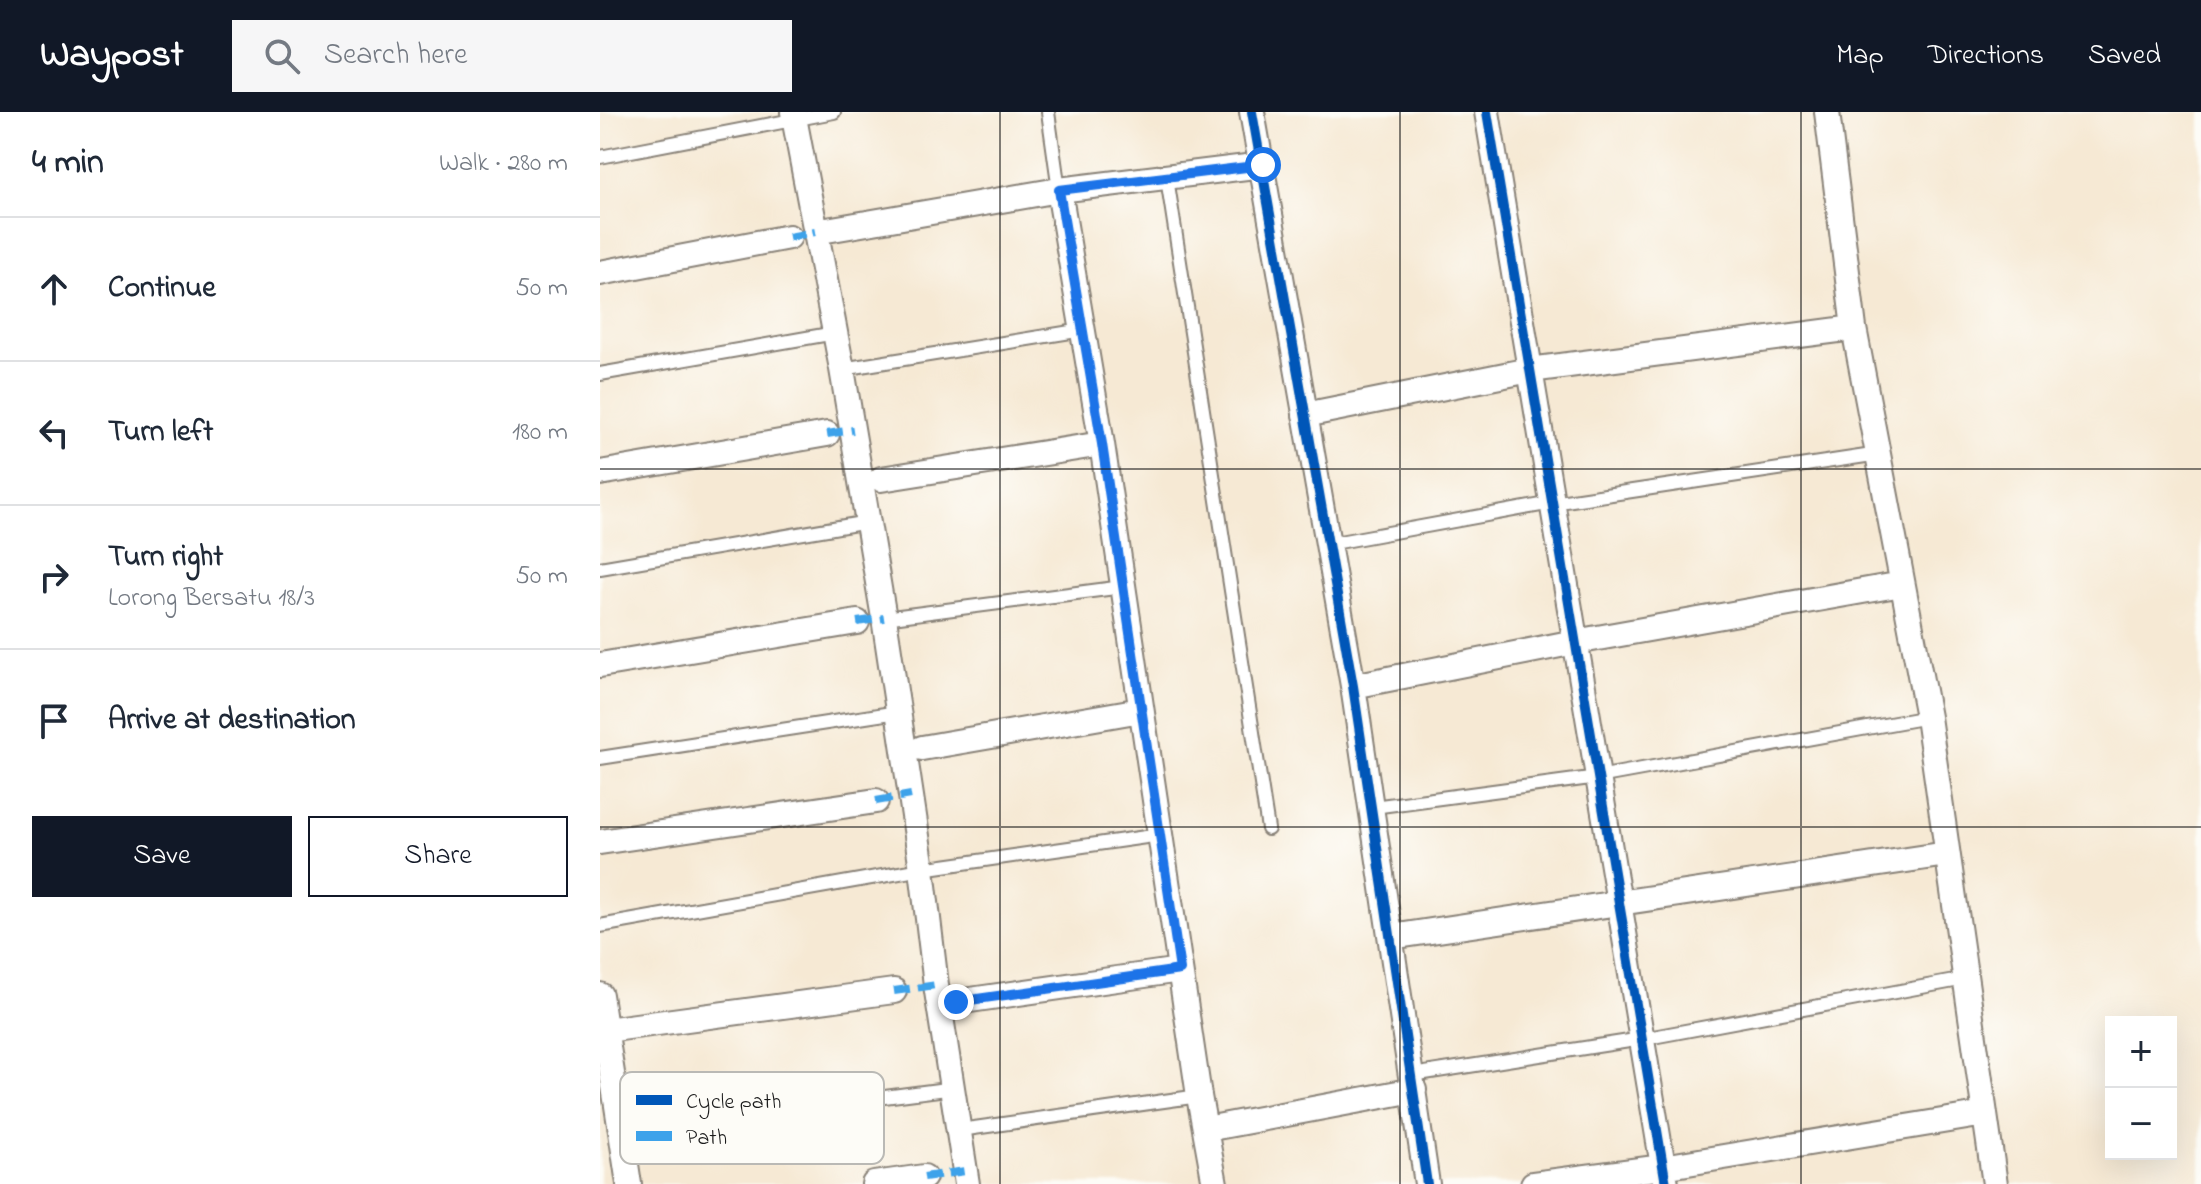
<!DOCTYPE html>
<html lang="en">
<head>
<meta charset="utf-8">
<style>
  :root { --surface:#fff; --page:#f6f6f7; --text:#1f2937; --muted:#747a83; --line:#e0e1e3; --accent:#111827 }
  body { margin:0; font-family:"Indie Flower",sans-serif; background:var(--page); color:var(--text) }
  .controls { position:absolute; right:24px; bottom:24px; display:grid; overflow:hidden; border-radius:0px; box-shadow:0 8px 32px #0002 }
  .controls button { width:72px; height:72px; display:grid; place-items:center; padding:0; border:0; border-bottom:2px solid var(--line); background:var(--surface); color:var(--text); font:40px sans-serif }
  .stop { position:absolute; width:24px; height:24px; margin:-18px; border:6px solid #1a73e8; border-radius:50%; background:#fff }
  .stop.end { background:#1a73e8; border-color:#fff; box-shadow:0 2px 8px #0008 }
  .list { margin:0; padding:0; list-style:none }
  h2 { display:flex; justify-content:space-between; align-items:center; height:104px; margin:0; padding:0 32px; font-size:34px }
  h2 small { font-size:26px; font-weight:400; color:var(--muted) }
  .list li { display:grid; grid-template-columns:52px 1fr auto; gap:24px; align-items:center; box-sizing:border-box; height:144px; padding:0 32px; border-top:2px solid var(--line) }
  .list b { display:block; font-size:30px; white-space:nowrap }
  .list p { margin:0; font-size:26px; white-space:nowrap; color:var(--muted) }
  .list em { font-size:26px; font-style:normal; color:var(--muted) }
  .actions { display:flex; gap:16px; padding:24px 32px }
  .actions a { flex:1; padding:18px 0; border:2px solid var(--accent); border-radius:0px; text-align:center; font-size:28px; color:var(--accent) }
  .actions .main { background:var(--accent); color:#fff }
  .icon { flex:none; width:44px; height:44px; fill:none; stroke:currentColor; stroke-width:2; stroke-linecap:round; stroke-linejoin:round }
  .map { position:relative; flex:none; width:1601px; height:1072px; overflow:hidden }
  header { display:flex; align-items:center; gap:48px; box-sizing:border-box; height:112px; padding:0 40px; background:var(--accent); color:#fff }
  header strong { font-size:38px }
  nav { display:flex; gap:44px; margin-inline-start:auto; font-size:28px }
  .search { width:560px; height:72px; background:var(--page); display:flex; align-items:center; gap:20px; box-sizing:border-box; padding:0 28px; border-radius:0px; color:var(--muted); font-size:30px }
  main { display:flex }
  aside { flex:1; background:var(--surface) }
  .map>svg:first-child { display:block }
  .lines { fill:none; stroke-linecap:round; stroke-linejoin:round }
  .lane-casing { stroke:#898278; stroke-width:16 }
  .street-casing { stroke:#898278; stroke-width:28 }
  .lane { stroke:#fff; stroke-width:12 }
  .street { stroke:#fff; stroke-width:24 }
  .quiet { stroke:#3da2ea; stroke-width:8; stroke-dasharray:16 8; stroke-linecap:butt }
  .cycleway-casing { stroke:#fdfcf7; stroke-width:15 }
  .cycleway { stroke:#0057b8; stroke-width:10 }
  .route { stroke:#1a73e8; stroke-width:10 }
  .grid { fill:none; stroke:#1c1c1c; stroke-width:2; stroke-opacity:0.55 }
  .key { fill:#fdfcf7; stroke:#bab9b5; stroke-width:2 }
  .key-label { font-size:22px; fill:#1c1c1c }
</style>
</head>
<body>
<header>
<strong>Waypost</strong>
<div class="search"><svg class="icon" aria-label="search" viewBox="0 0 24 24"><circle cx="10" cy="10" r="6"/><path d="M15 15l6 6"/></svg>Search here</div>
<nav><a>Map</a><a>Directions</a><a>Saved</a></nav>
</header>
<main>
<aside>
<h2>4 min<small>Walk · 280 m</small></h2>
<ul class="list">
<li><svg class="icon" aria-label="ahead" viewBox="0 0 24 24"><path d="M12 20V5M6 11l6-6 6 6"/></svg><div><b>Continue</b></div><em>50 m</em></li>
<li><svg class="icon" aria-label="left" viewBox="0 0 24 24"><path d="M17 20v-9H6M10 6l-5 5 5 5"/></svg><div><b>Turn left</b></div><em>180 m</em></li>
<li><svg class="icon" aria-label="right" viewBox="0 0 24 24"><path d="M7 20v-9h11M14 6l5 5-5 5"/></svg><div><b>Turn right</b><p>Lorong Bersatu 18/3</p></div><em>50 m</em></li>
<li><svg class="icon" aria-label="arrive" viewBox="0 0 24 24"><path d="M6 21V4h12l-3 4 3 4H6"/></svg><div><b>Arrive at destination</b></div></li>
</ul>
<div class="actions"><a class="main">Save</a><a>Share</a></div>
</aside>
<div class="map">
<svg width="1601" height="1072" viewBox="0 0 1601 1072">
  <rect width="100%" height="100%" fill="#fdfcf7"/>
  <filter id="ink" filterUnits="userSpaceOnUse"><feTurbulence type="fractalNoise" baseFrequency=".0125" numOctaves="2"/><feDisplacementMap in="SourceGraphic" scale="16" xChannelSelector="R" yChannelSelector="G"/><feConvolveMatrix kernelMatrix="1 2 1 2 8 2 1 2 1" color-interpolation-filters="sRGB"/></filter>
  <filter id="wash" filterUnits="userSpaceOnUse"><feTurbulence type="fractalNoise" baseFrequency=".006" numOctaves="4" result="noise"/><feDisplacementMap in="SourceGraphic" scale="32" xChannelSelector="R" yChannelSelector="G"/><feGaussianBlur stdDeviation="1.8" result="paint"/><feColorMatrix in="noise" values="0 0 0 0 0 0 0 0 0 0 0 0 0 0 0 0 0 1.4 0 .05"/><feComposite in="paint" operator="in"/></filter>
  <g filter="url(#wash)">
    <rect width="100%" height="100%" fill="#f6e9d4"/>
  </g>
  <g filter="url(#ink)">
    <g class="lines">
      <defs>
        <path id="lane" d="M448,0L459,78
          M0,45L234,0
          M567,66L668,717
          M242,257L483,218
          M0,262L235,221
          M728,432L952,391L1279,342
          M0,456L268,410
          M284,506L523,475
          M0,646L298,600
          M773,695L998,665L1328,605
          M0,814L322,757L560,723
          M812,963L1042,927L1365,867
          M360,1018L599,984
          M21,1019L354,976"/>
        <path id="street" d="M193,0L242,257L284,506L322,757L336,873L367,1072
          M652,0L753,574L827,1072
          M887,0L1066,1072
          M1227,0L1254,216L1328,605L1395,1072
          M459,78L502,332L599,984L615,1072
          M215,120L459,78L663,53
          M0,161L189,125
          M705,303L930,258L1254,216
          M0,361L227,322
          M281,367L502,332
          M0,553L257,510
          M753,574L975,530L1302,472
          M322,636L541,598
          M0,730L276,689
          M791,825L1347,742
          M0,883L29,1072
          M356,890L580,858
          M6,918L294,879
          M606,1017L814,978
          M274,1072L324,1065
          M933,1072L1063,1055L1385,1002"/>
      </defs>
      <use href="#lane" class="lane-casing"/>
      <use href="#street" class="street-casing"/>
      <use href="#lane" class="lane"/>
      <use href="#street" class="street"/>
      <path class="quiet" d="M189,125L215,120
        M227,322L253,318
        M257,510L284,506
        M276,689L311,683
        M294,879L336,873
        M324,1065L365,1059"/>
      <defs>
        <path id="cycleway" d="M652,0L753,574L827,1072
          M887,0L1066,1072"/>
      </defs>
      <use href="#cycleway" class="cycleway-casing"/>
      <use href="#cycleway" class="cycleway"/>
    </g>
  </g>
  <g class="lines" filter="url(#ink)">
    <path class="route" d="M356,890L580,858L502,332L459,78L663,53"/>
  </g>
  <path class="grid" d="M400,0V1072M800,0V1072M1201,0V1072M0,357H1601M0,715H1601"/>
  <rect x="20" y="960" width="264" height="92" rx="12" class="key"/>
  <rect x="36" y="983" width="36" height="10" fill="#0057b8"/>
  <rect x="36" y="1019" width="36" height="10" fill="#3da2ea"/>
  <g class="key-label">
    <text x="86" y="996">Cycle path</text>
    <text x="86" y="1032">Path</text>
  </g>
</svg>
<div class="controls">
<button>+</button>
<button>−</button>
</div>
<div class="stop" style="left:663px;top:53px"></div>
<div class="stop end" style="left:356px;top:890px"></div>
</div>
</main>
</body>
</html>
